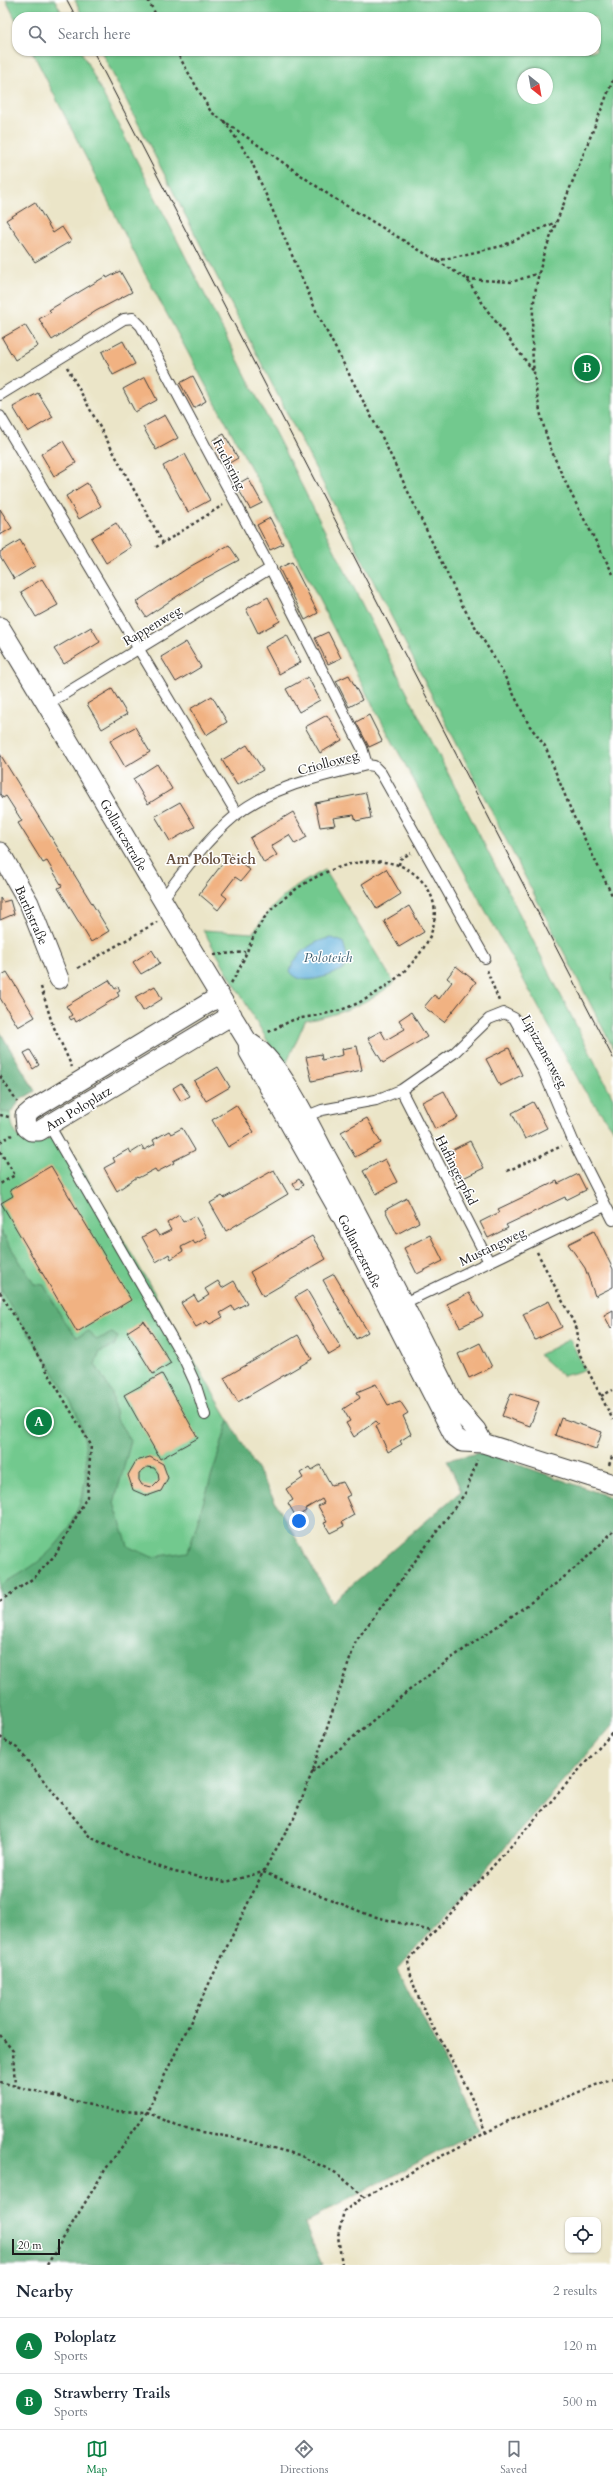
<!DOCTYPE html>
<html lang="en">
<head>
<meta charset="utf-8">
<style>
  :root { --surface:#fff; --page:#f2f2f3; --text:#1f2937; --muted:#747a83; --line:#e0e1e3; --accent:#0b8043 }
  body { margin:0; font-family:Cardo,serif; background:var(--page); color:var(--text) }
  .controls { position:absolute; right:12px; bottom:12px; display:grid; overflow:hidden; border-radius:8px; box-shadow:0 1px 3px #0004 }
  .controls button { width:36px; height:36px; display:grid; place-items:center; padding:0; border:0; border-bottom:1px solid var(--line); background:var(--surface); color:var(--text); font:20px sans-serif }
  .compass { position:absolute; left:517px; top:68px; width:36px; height:36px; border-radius:50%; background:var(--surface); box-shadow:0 1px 3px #0004; rotate:149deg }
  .scale { position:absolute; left:12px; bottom:10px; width:48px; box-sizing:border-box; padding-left:4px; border:2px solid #1c1c1c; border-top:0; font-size:11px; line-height:14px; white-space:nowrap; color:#1c1c1c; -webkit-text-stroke:3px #fff; paint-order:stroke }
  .you { position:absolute; left:299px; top:1521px; width:14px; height:14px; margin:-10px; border:3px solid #fff; border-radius:50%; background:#1a73e8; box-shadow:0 0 0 6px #1a73e833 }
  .badge { display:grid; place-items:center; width:26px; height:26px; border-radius:50%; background:var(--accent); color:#fff; font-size:13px; font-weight:700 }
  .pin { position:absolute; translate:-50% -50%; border:2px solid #fff; box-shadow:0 1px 4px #0006 }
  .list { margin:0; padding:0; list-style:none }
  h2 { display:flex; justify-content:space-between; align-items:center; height:52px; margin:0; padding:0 16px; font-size:17px }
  h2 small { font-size:13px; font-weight:400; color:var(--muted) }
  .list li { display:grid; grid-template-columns:26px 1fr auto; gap:12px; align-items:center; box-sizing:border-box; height:56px; padding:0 16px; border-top:1px solid var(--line) }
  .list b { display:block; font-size:15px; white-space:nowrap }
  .list p { margin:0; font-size:13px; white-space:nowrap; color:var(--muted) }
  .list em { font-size:13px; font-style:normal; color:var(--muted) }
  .icon { flex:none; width:22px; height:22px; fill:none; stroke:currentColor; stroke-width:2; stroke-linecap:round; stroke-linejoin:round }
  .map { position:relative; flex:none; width:613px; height:2265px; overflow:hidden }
  .search { position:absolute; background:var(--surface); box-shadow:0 1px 3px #0004; left:12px; right:12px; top:12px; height:44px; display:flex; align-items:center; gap:10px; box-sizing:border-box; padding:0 14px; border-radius:16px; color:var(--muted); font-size:15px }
  .sheet { height:164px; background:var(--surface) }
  nav { display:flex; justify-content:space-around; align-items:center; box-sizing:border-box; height:56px; border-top:1px solid var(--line); background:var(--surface); font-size:11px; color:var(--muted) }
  nav a { display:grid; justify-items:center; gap:2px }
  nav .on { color:var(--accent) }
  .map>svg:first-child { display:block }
  .green { fill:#72c98e; stroke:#477255; fill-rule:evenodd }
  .forest { fill:#5dad79; stroke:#3c644a }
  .water { fill:#61b0db; stroke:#3e667c }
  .building { fill:#f1b282; fill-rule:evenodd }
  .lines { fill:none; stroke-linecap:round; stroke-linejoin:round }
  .service-casing { stroke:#3b3a36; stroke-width:12 }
  .minor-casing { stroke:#3b3a36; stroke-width:21 }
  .path { stroke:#3b3a36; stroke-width:2.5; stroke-dasharray:3 3; stroke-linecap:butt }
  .service { stroke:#fff; stroke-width:10 }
  .minor { stroke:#fff; stroke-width:19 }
  .tram { stroke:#1c1c1c; stroke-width:1 }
  .labels { text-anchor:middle; stroke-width:3; stroke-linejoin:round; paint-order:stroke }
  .street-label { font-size:13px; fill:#1c1c1c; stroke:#fff }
  .neighbourhood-label { font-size:14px; font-weight:bold; fill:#675040; stroke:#fff }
  .water-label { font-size:14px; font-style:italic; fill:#3b5f72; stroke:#fff }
</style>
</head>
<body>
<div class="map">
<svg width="613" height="2265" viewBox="0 0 613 2265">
  <rect width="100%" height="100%" fill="#fff"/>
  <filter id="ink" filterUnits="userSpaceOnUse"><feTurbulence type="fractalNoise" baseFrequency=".025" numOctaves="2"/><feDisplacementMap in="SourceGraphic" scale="8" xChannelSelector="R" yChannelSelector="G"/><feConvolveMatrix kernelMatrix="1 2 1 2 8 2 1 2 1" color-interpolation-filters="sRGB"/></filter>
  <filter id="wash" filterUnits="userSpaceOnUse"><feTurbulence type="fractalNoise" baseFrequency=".012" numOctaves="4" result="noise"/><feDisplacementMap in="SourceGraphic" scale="16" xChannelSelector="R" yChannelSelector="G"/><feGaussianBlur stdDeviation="0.9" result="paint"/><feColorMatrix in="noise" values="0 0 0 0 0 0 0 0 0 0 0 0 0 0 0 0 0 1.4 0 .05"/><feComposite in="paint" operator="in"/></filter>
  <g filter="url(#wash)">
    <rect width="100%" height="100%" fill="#ebe5c8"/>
    <path class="green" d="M6,0H55L64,17H17V22Z
      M75,0H613V1048L101,51H596V17H83ZM523,74H547V98H523Z
      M32,51H81L613,1098V1129L584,1090L372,704L265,494L144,272Z
      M325,870L394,983C366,1004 339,1015 305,1021L284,1069L203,930L253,933C273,902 292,887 325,870Z
      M0,1032L35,1091L20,1100L11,1113C11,1146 36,1149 60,1132L229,1420L188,1553L0,1856Z
      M570,1339L585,1370L563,1376L539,1355Z"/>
    <path class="forest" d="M0,1032L35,1091L20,1100L11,1113L0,1112Z
      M0,1230L34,1284L44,1285L64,1321L77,1337L89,1331L96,1340L112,1333L118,1337L114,1346L100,1352L95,1364L112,1393L116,1418L131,1441L114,1503L128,1546L152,1557L188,1552L229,1420L332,1602L461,1491L447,1460L483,1452L613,1498V1725L398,1969L479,2130L304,2223L322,2265H0V1586C16,1576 34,1567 47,1554C87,1517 98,1455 73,1406C61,1383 46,1361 32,1339C25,1328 2,1295 0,1285C0,1267 0,1248 0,1230Z"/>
    <path class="water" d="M331,938L343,942L347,956L344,969C328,976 300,988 290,971C295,954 314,940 331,938Z"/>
    <g id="blocks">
      <path class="building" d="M35,202L53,233L62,227L71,241L35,262L6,220Z
        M120,271L132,292L96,311L52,340L39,319L51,312L49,310L106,276L107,278Z
        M25,325L38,346L15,360L2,338Z
        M123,341L135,364L113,375L102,352Z
        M193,376L206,401L194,408L180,383Z
        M145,377L157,400L135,412L123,389Z
        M38,393L53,417L28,432L13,407Z
        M165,415L178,438L156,450L143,427Z
        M224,434L238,458L226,465L213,440Z
        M63,441L76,463L54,476L41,454Z
        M185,454L210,500L188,512L163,466Z
        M248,478L262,503L250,509L236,485Z
        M87,483L101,506L79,519L66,496Z
        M0,509L12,528L0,535Z
        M270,518L283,544L270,550L257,525Z
        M116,523L131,547L106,563L91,538Z
        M20,540L35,566L14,579L0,556V552Z
        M229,545L239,560L200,581L146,617L136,602L191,566Z
        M292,562L318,613L305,620L279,568Z
        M42,579L58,605L36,617L21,592Z
        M268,597L280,621L258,633L246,609Z
        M91,627L100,642L64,664L54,649Z
        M328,632L341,658L328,664L315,638Z
        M287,635L301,662L279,674L265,647Z
        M186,642L201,667L176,682L161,657Z
        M349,675L362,700L349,707L336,681Z
        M308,677L320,700L299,712L286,689Z
        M112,689L127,714L102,729L87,704Z
        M212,696L227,722L206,735L190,709Z
        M327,715L342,740L320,753L305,727Z
        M369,715L382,741L369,747L356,722Z
        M135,727L150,752L125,767L110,741Z
        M247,745L263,770L237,785L222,760Z
        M0,754L109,931L91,942L58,888L62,886L47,861L43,863L18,823L22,821L6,796L3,798L0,794Z
        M157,764L172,789L148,804L133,779Z
        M366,793L371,818L356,821L354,815L333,818L335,825L320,827L315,803Z
        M180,802L195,827L170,841L155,816Z
        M293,812L307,837L295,844L289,835L271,846L277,855L264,863L250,838Z
        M230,854L250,870L241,881L235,877L222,894L227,898L218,910L199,894Z
        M386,869L401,894L377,909L362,884Z
        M0,898L3,902L10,900L14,914L0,920Z
        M409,906L424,932L399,947L384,921Z
        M152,950L160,963L141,974L133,962Z
        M456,966L476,982L444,1022L424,1007L434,995L439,999L452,982L447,978Z
        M7,972L35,1017L18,1027L0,998V976Z
        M109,980L115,989L118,987L120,990L117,992L119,996L76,1022L74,1018L71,1020L69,1017L72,1015L66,1006Z
        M155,986L162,999L143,1011L135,997Z
        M411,1012L427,1037L383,1063L368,1038L381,1031L386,1040L405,1029L399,1020Z
        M357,1046L362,1070L312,1081L306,1057L321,1054L322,1060L343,1055L342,1049Z
        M509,1048L522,1075L500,1086L486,1059Z
        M30,1050L39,1065L33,1069L24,1053Z
        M218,1067L230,1087L206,1101L194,1081Z
        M181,1083L190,1096L181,1101L173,1088Z
        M444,1091L458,1118L435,1129L422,1102Z
        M533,1102L547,1128L525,1139L512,1113Z
        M236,1105L254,1132L228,1147L212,1120Z
        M367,1118L381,1143L355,1157L341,1132Z
        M182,1128L195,1150L173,1161L174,1163L157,1172L155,1169L138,1178L137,1177L117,1191L104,1168L115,1162L113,1158L129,1149L131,1153L142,1146L144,1150L155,1144L153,1140L169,1131L171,1134Z
        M470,1141L484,1168L461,1179L448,1152Z
        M385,1159L397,1182L376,1194L363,1171Z
        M51,1166L131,1300L77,1332L1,1203L13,1196L10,1190Z
        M274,1170L288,1194L226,1231L210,1203L222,1196L224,1198Z
        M578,1174L586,1190L566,1200L565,1197L506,1225L508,1228L488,1238L480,1222L500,1212L498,1209L557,1181L558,1184Z
        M299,1179L303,1185L297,1190L293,1183Z
        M407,1198L419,1222L397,1234L385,1210Z
        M179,1215L183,1222L195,1216L207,1237L195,1244L193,1241L181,1247L183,1251L171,1259L169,1254L156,1262L142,1237L155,1230L159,1236L171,1230L167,1223Z
        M594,1231L613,1269V1287L595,1296L585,1268L568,1244Z
        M430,1235L443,1261L417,1274L404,1248Z
        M312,1236L326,1259L263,1296L250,1272Z
        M334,1274L368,1332L356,1339L323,1280Z
        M218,1281L222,1288L234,1281L247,1303L234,1310L232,1306L220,1313L223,1317L210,1324L207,1321L196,1327L181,1303L194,1295L198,1302L209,1295L205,1289Z
        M307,1290L341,1348L329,1355L295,1297Z
        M469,1293L483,1316L460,1327L447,1304Z
        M549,1301L562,1327L535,1340L523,1314Z
        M613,1310V1326L611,1328L604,1315Z
        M144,1321L171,1363L153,1374L127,1332Z
        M298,1335L312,1359L238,1402L224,1378Z
        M480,1343L492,1367L469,1378L458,1354Z
        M162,1374L198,1438L160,1459L124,1395Z
        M376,1384L388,1405L400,1401L408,1413L403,1416L411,1434L400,1441L402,1444L388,1452L376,1426L379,1424L376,1421L354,1437L346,1423L350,1421L343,1409L360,1398L357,1392Z
        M511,1393L539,1402L530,1426L502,1416Z
        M561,1418L602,1432L596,1449L555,1435Z
        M150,1457L163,1464L168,1478L161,1491L147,1496L133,1490L128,1475L136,1461ZM147,1467L154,1468L158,1473L159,1480L152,1487L142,1485L139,1480V1473Z
        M320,1465L331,1485L343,1482L350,1495L346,1497L354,1515L342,1522L344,1526L330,1533L324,1523L327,1522L318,1506L324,1503L322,1499L305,1509L306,1511L296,1517L288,1503L293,1500L286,1489L303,1478L300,1473L310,1467L312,1470Z"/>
    </g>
  </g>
  <g filter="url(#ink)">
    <use href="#blocks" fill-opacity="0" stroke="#3b3a36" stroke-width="1"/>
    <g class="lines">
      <defs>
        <path id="service" d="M0,395L124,319L133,318L141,326L263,554L362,748L367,765
          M0,416L237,814
          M48,704L271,568
          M162,900C184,870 207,839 236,815C271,786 324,776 367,765L374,766L381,773L485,958
          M401,1090L489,1262
          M302,1118L322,1110L376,1100L401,1090L454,1053L489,1019L504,1013L514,1018L543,1070L574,1143L613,1220
          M49,1125L184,1359L195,1383L205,1415
          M400,1305L605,1206"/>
        <path id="minor" d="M0,627C84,764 163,905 248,1042L249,1052L342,1216L454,1436L462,1442L483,1443L613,1484
          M0,852L29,903L59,979
          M220,996L32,1110L25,1116L26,1127L31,1131H39L232,1015
          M248,1042C278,1057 310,1126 326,1156C371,1238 412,1321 454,1405L476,1430L483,1443"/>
      </defs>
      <use href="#service" class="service-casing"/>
      <use href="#minor" class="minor-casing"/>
      <path class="path" d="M148,0L157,17
        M176,51L211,112L332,197L467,279L487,310L535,373
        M613,80C598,118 583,155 568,193C558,219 546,245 539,273C526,326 532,398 551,449C568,492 592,533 613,574
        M224,121L250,158L317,313L382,437L462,605L501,669L529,725L545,746L573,815L613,897
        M436,261L502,246L556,222
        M467,279L512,282L539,273
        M67,367L163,543L223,505
        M156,547L163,543
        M399,865L400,859L411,853
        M214,955L245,952
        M78,968L157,922
        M487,970L499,1001
        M231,983C247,960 251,930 272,909C303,879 354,851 398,865C410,869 421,878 428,889C448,924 420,959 393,981C374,996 352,1008 329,1013C317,1016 304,1017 293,1020C284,1024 275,1029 266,1033
        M41,987L52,1023L72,1067
        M0,1076L17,1102
        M0,1115L9,1117
        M0,1142L12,1135
        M0,1151L15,1175L0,1184
        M507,1171L562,1146
        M537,1252L577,1329L578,1338L576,1347L613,1420
        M0,1292L91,1445L87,1497L56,1554L35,1577L0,1601
        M601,1396L613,1390
        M609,1465L613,1454
        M0,1737L17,1748L90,1837L122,1853L174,1872L226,1882L263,1872L369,1915L435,1932
        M312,1772C351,1740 389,1705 429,1675C490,1628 561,1589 613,1531
        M0,2035L13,2051L15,2086
        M0,2082L114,2111L147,2112L181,2128L236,2138L299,2155L338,2174L364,2197
        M486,2133C478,2113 470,2093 460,2074C441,2038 414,2002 408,1961L613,1732
        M47,2265L105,2170L147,2112L263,1872L294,1818L312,1773L356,1641L466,1492L477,1460
        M342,2265L338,2236L344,2211L364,2197L508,2121L613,2078"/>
      <use href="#service" class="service"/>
      <use href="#minor" class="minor"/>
      <path class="tram" d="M67,0L76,17
        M93,51L613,1058"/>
    </g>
  </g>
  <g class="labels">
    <g class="street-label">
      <text transform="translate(230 464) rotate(62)" y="5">Fuchsring</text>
      <text transform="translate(152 625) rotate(-31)" y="5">Rappenweg</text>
      <text transform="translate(328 762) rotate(-15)" y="5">Criolloweg</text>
      <text transform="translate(124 835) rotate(60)" y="5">Gollanczstraße</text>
      <text transform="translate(32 915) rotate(66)" y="5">Barthstraße</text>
      <text transform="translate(545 1051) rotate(61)" y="5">Lipizzanerweg</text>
      <text transform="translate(78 1108) rotate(-31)" y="5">Am Poloplatz</text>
      <text transform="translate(457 1170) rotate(63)" y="5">Haflingerpfad</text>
      <text transform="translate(492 1246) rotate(-26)" y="5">Mustangweg</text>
      <text transform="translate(360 1251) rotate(63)" y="5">Gollanczstraße</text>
    </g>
    <g class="neighbourhood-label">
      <text x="211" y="864">Am PoloTeich</text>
    </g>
    <g class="water-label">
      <text x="328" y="962">Poloteich</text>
    </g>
  </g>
</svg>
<div class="controls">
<button><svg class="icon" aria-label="locate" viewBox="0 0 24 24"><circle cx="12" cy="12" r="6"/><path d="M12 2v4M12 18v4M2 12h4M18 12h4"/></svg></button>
</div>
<svg class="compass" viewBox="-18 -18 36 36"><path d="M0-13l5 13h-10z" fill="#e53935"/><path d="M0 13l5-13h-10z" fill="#747a83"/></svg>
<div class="scale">20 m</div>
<div class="you"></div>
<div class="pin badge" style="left:39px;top:1422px">A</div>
<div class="pin badge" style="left:587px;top:368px">B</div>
<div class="search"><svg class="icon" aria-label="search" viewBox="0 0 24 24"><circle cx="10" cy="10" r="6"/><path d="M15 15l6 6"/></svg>Search here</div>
</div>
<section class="sheet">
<h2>Nearby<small>2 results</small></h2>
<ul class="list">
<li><span class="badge">A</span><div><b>Poloplatz</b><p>Sports</p></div><em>120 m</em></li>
<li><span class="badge">B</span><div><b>Strawberry Trails</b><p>Sports</p></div><em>500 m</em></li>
</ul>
</section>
<nav>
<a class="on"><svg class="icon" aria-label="map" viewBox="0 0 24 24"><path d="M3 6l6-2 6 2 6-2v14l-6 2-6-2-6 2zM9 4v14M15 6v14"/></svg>Map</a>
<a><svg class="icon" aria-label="directions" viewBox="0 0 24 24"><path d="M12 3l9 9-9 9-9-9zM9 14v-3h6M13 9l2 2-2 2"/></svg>Directions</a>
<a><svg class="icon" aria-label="saved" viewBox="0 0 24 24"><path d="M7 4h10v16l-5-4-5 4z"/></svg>Saved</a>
</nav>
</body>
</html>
